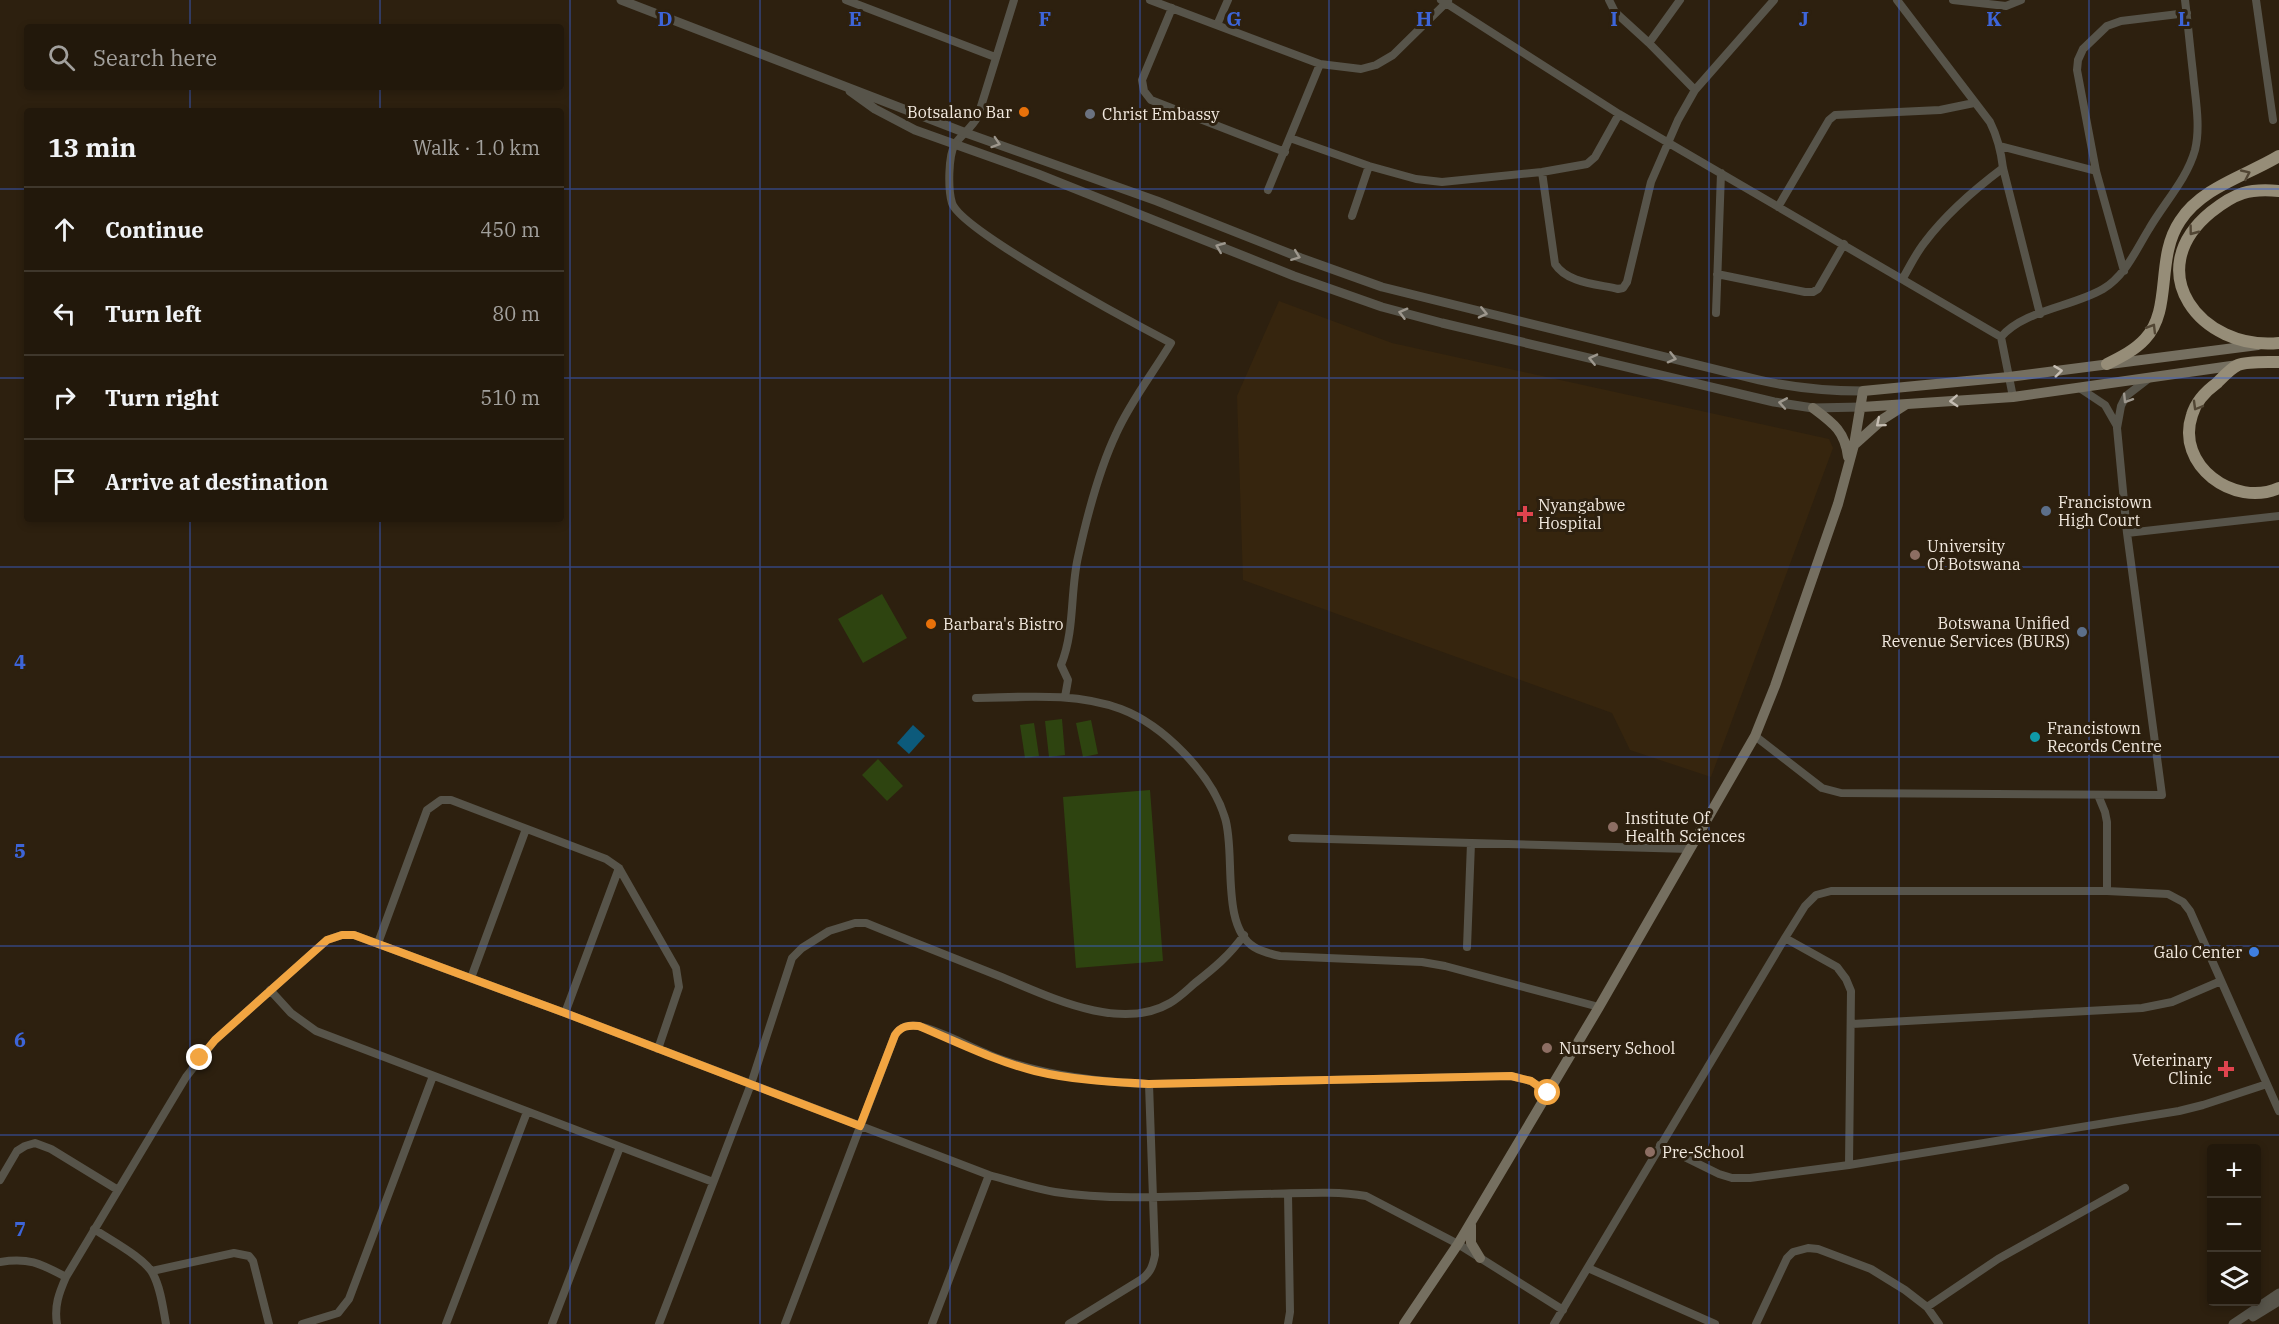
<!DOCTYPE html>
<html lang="en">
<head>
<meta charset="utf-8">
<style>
  :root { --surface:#22180b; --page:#2e2519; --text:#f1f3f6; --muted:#a2a09d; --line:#3f372c }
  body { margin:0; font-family:"IBM Plex Serif",serif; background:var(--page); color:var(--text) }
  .controls { position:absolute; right:18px; bottom:18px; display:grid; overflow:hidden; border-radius:6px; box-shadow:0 3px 9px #0003 }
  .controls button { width:54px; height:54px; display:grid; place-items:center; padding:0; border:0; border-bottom:2px solid var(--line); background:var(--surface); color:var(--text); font:30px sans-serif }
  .stop { position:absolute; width:18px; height:18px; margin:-14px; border:4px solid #f2a541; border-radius:50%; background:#fff }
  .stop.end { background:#f2a541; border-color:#fff; box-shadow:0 2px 6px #0008 }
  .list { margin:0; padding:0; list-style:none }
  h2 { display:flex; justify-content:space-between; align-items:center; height:78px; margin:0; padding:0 24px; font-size:26px }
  h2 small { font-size:20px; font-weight:400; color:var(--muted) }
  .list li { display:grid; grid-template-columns:39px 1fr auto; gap:18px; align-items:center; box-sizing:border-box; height:84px; padding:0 24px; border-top:2px solid var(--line) }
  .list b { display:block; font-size:22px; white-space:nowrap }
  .list em { font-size:20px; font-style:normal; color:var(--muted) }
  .icon { flex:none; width:33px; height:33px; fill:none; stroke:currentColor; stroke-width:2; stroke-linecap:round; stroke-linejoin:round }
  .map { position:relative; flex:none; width:2279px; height:1324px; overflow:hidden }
  .search { position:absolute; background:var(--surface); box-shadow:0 3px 9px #0003; left:24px; top:24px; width:540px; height:66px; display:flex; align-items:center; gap:15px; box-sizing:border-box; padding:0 21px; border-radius:6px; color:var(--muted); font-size:22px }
  .panel { position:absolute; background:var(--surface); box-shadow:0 3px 9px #0003; left:24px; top:108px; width:540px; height:414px; border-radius:6px }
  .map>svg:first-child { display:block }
  .built { fill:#36250e }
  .green { fill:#2e4410 }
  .water { fill:#0c5a7b }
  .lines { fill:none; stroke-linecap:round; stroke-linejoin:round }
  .minor { stroke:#57544a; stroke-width:8 }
  .tertiary { stroke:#57544a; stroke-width:9 }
  .secondary { stroke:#756f60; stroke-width:10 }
  .trunk { stroke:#968d78; stroke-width:12 }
  .oneway { stroke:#9d978d }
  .oneway2 { stroke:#524634 }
  .oneway3 { stroke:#c6beb3 }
  .route { stroke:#f2a541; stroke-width:8 }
  .grid { fill:none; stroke:#3d65d9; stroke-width:1.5; stroke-opacity:0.55 }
  .food-dot { fill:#e8710a; stroke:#2d200f; stroke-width:2 }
  .worship-dot { fill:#6b7280; stroke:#2d200f; stroke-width:2 }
  .service-dot { fill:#5c6f8a; stroke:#2d200f; stroke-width:2 }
  .health-dot { fill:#e0444e; stroke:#2d200f; stroke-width:2 }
  .education-dot { fill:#8d6e63; stroke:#2d200f; stroke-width:2 }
  .culture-dot { fill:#0f9aa8; stroke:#2d200f; stroke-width:2 }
  .shop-dot { fill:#3f7fe0; stroke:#2d200f; stroke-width:2 }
  .labels { text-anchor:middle; stroke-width:6; stroke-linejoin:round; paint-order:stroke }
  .poi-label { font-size:16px; fill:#f2e9df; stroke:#2d200f; text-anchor:start }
  .grid-label { font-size:20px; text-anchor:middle; font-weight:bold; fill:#3d65d9; stroke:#2d200f; stroke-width:6; stroke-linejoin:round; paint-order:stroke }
</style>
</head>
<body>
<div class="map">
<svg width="2279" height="1324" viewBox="0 0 2279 1324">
  <rect width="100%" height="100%" fill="#2d200f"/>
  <path class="built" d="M1279,301L1392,343L1829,439L1833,448L1711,777L1630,750L1612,713L1243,580L1237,396Z"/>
  <path class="green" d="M882,594L907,638L863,663L838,619Z
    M1062,719L1065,755L1049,757L1045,721Z
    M1091,720L1098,754L1083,757L1076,723Z
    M1034,723L1039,756L1025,758L1020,725Z
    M878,759L903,786L887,801L862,775Z
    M1150,790L1163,961L1076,968L1063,797Z"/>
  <path class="water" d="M913,725L925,736L909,754L897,743Z"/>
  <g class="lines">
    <path class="minor" d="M846,0L995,57
      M1014,0L978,116C972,128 962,134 955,144C948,156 948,190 952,203C961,231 1135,324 1171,343C1153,373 1130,402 1116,434C1098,472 1087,516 1078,557C1070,592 1075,631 1061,665L1068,680L1065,697
      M1150,0L1320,64L1361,69L1376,65L1393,55L1448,1
      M1441,0L1619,114L2001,337L2013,397
      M1609,0L1615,12L1649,43L1695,90
      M1897,0L1990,122C1998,138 2001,151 2003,168L2040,314
      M1953,0L2006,6L2021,0
      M2256,0L2273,120
      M1172,8L1142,80L1144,91L1151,100L1285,152
      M1217,25L1228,0
      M1649,43L1680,0
      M1290,138L1369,166L1416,179L1442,182L1542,172L1587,164L1595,157L1619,114
      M2000,146L2096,171
      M1542,172L1555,264C1567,283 1597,284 1618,289L1623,288L1627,282L1651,182L1678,120L1695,90L1774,0
      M1268,190L1320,64
      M1778,207L1829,120L1835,115L1940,110L1974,103
      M1352,216L1369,166
      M2124,271L2096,171L2077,70L2078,60L2083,49L2107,26L2121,21L2187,13
      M1717,274L1805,292H1813L1818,289L1844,244
      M1903,278C1910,266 1916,253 1925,242C1946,214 1975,189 2003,168
      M1716,313L1721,173
      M2001,337C2024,310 2072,307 2103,289C2125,276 2136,250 2149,229C2164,203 2187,179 2195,150C2201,126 2195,97 2193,73C2190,48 2188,24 2185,0
      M2081,389L2105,405L2117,426
      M2127,533L2279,516
      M1026,697L976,698C1025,697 1075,692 1121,709C1163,725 1212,774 1225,818C1236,852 1220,926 1254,947C1262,952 1271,954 1280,956L1422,962L1445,966L1599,1007
      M1755,736L1822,788L1841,793L2162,795L2127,533L2117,428L2121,406L2126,396L2148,379
      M2098,795L2105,812L2107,822V891
      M1292,838L1690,849
      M1785,938L1837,967L1846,979L1851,991L1849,1165
      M378,943L427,810L441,800H451L606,859L619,868L676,968L679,987L658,1049
      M1467,947L1471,843
      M471,978L526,829
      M270,990L291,1013L316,1031L713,1182
      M565,1013L619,868
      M1852,1024L2142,1008L2172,1002L2221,981
      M1660,1145L1719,1174L1732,1178H1750L1849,1165L2179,1111L2203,1105L2267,1084
      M0,1180L17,1151L25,1146L35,1143L51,1149L118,1190
      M1288,1194L1290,1312L1288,1324
      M94,1229C110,1240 145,1258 153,1274C161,1289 163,1308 166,1324
      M0,1262C29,1257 41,1264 66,1277
      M1588,1268L1715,1324
      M152,1271L234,1253L249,1256L253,1261L269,1324
      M1927,1307L1998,1259L2125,1188
      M57,1324C54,1306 59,1293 66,1277L186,1077L215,1040L327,940L342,935H354L565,1013L989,1175C1011,1181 1032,1188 1055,1192C1119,1202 1196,1195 1261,1194C1295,1194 1332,1190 1366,1196L1458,1244L1563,1310
      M302,1324L338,1313L349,1299L433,1076
      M446,1324L527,1112
      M552,1324L620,1147
      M659,1324L751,1084L792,958L802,948L829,931L855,923H866C910,941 954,958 999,976C1046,995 1119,1033 1170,1003C1179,998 1187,990 1195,983C1213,969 1230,955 1244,935
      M785,1324L895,1035C900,1027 909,1024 918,1026C943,1031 974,1050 1000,1059C1048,1076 1098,1082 1149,1084L1511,1076L1531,1081L1548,1093
      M932,1324L989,1175
      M1069,1324L1142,1279C1151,1272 1153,1265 1155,1255L1149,1084
      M1554,1324L1785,938L1805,906L1816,895L1831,891H2107L2168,894L2183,902L2190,911L2279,1111
      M1756,1324L1787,1258L1793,1252L1808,1248L1818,1249L1871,1269L1905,1290L1927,1307L1939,1324"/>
    <path class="tertiary" d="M621,0L966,133L1157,201L1301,258L1382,287L1759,380C1794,388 1827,391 1863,391
      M850,91L875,109L915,130L1038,174L1294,276L1382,307L1442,323L1774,402L1813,408L1862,407
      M2253,1317L2279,1301
      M2233,1324L2279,1293"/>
    <path class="secondary" d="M1862,407L2013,397L2238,365
      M1813,408C1833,423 1845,431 1848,457
      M1854,445L1883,419L1905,405
      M1471,1225V1243L1480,1258
      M1404,1324L1458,1244L1599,1007L1755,736L1775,686L1838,504L1854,445L1863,391L2009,377L2258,345"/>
    <path class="trunk" d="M2279,191C2249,188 2235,193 2211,212C2139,271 2201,351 2279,343
      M2279,362C2269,362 2247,361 2238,365C2231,368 2223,377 2217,383C2206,391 2196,401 2192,415C2175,465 2234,508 2279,488
      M2107,364C2121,357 2135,350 2145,339C2173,309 2155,258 2180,221C2202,187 2246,176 2279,156"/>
  </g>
  <defs><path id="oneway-chevron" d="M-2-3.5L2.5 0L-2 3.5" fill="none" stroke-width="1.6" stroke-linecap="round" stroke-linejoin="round" transform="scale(1.5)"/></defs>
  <g class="oneway">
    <use href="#oneway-chevron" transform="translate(996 143) rotate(18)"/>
    <use href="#oneway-chevron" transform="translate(1220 247) rotate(-158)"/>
    <use href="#oneway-chevron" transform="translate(1296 256) rotate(21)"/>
    <use href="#oneway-chevron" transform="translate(1403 313) rotate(-165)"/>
    <use href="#oneway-chevron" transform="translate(1483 313) rotate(13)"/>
    <use href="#oneway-chevron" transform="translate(1672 358) rotate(14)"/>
    <use href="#oneway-chevron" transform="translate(1593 359) rotate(-167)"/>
    <use href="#oneway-chevron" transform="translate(2127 399) rotate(122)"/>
    <use href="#oneway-chevron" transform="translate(1783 403) rotate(-170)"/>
  </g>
  <g class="oneway2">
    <use href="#oneway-chevron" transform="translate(2246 174) rotate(-25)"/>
    <use href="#oneway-chevron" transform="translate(2193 231) rotate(127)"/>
    <use href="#oneway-chevron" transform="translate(2152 328) rotate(-59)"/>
    <use href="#oneway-chevron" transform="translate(2197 406) rotate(120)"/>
  </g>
  <g class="oneway3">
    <use href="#oneway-chevron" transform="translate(2058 371) rotate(-7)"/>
    <use href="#oneway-chevron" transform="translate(1954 401) rotate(177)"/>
    <use href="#oneway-chevron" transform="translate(1880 423) rotate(140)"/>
  </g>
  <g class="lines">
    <path class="route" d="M200,1058L215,1040L327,940L342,935H354L565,1013L860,1126L895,1035C901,1026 908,1025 919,1026C957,1042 995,1061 1035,1071C1072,1080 1111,1082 1149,1084L1511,1076L1531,1081L1548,1093"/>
  </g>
  <path class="grid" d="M190,0V27M380,0V27M570,0V1324M760,0V1324M950,0V1324M1140,0V1324M1329,0V1324M1519,0V1324M1709,0V1324M1899,0V1324M2089,0V1324M190,87V111M380,87V111M0,189H27M561,189H2279M0,378H27M561,378H2279M190,519V1324M380,519V1324M0,567H2279M0,757H2279M0,946H2279M0,1135H2279"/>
  <g class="food-dot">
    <circle cx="1024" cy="112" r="6"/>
    <circle cx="931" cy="624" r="6"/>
  </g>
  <circle class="worship-dot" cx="1090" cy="114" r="6"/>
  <g class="service-dot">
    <circle cx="2046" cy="511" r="6"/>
    <circle cx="2082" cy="632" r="6"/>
  </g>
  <g class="health-dot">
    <path d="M1522 505h6v6h6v6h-6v6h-6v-6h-6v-6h6z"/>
    <path d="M2223 1060h6v6h6v6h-6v6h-6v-6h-6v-6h6z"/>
  </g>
  <g class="education-dot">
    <circle cx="1915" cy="555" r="6"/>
    <circle cx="1613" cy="827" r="6"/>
    <circle cx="1547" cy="1048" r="6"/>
    <circle cx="1650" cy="1152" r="6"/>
  </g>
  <circle class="culture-dot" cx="2035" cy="737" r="6"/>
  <circle class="shop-dot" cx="2254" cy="952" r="6"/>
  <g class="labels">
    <g class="poi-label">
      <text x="1012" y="118" text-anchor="end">Botsalano Bar</text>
      <text x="1102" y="120">Christ Embassy</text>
      <text x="2058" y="508">Francistown<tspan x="2058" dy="18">High Court</tspan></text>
      <text x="1538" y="511">Nyangabwe<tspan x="1538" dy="18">Hospital</tspan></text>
      <text x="1927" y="552">University<tspan x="1927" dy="18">Of Botswana</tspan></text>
      <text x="2070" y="629" text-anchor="end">Botswana Unified<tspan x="2070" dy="18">Revenue Services (BURS)</tspan></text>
      <text x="943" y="630">Barbara's Bistro</text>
      <text x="2047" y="734">Francistown<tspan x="2047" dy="18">Records Centre</tspan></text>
      <text x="1625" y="824">Institute Of<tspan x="1625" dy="18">Health Sciences</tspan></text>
      <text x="2242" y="958" text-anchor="end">Galo Center</text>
      <text x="1559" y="1054">Nursery School</text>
      <text x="2212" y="1066" text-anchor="end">Veterinary<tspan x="2212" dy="18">Clinic</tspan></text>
      <text x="1662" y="1158">Pre-School</text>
    </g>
  </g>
  <g class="grid-label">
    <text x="665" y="26">D</text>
    <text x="855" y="26">E</text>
    <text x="1045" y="26">F</text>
    <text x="1234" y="26">G</text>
    <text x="1424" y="26">H</text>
    <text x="1614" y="26">I</text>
    <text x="1804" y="26">J</text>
    <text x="1994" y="26">K</text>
    <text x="2184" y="26">L</text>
    <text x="20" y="669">4</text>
    <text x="20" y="858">5</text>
    <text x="20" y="1047">6</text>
    <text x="20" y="1236">7</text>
  </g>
</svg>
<div class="controls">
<button>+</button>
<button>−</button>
<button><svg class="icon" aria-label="layers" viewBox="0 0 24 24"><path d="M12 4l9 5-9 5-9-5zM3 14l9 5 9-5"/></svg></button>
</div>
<div class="stop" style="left:1548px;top:1093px"></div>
<div class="stop end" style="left:200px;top:1058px"></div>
<div class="search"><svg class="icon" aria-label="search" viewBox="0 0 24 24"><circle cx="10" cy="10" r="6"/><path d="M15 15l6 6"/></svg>Search here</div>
<section class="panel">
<h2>13 min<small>Walk · 1.0 km</small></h2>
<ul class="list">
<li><svg class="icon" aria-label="ahead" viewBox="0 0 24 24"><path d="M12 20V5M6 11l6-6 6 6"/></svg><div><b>Continue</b></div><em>450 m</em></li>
<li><svg class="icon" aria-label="left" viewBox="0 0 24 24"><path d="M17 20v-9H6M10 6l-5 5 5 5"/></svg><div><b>Turn left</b></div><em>80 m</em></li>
<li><svg class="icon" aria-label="right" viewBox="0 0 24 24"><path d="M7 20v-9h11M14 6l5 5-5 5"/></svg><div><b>Turn right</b></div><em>510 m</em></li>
<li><svg class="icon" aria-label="arrive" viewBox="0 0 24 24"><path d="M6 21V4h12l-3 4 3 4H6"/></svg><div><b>Arrive at destination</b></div></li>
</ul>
</section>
</div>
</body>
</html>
